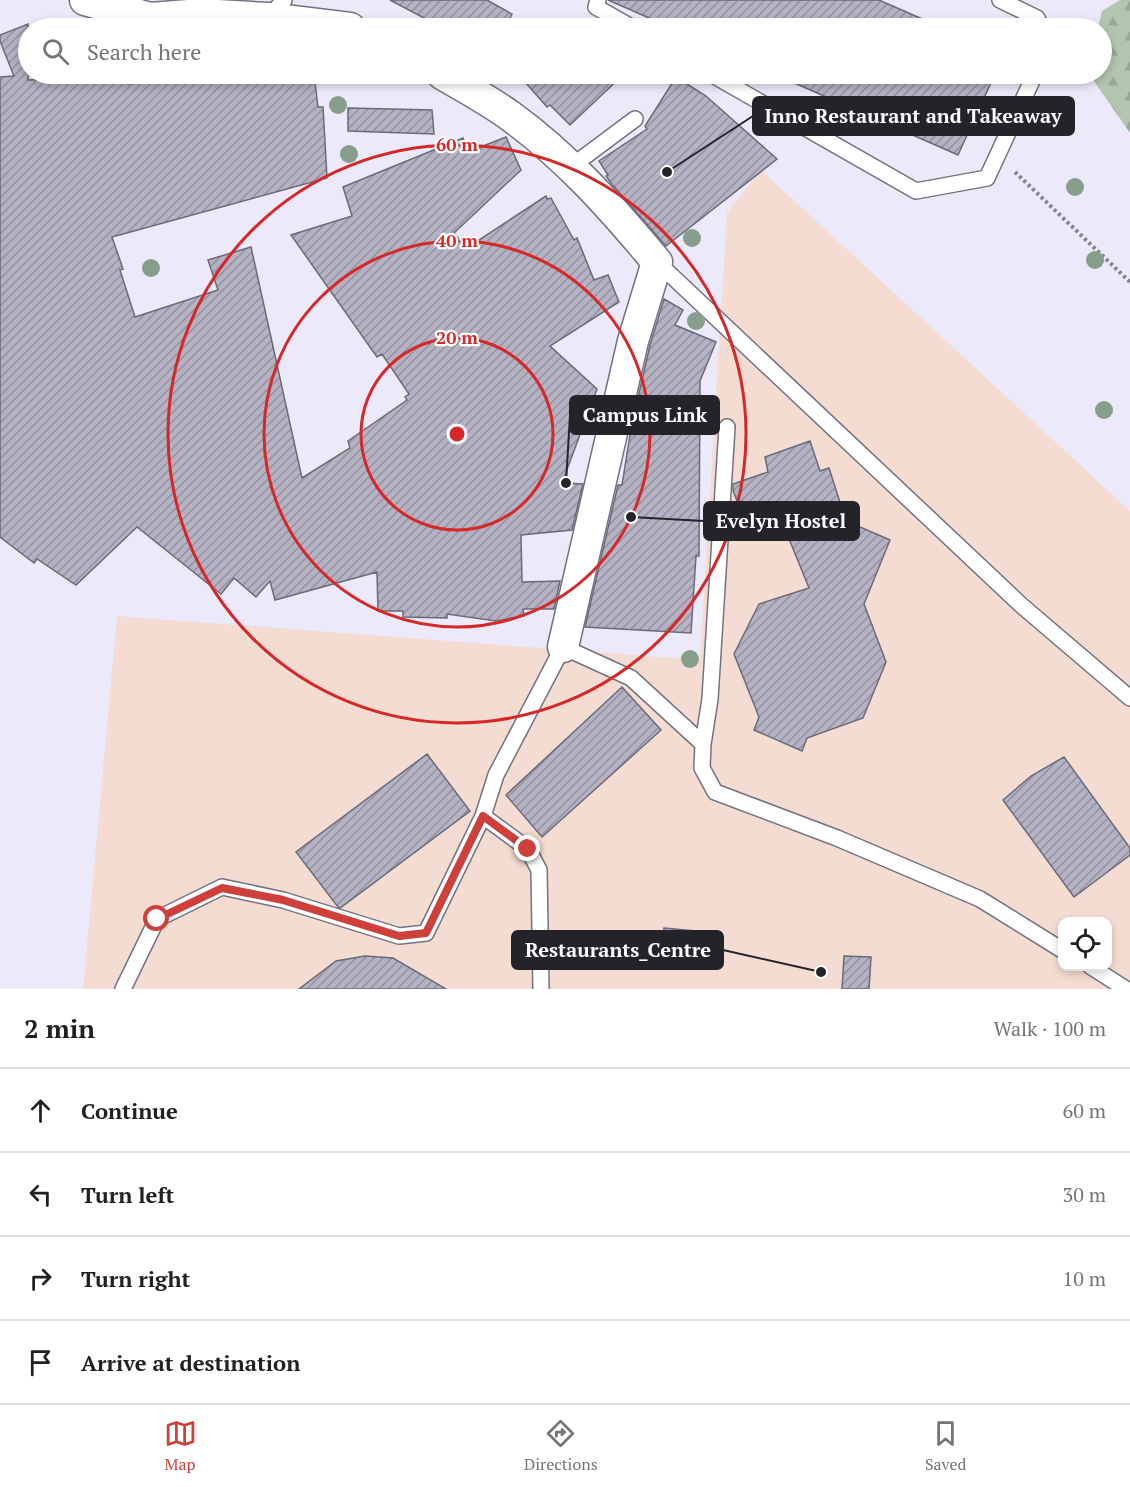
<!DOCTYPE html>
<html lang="en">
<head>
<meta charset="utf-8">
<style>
  :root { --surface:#fff; --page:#f6f6f6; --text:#202124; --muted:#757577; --line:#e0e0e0; --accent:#cf403d }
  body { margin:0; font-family:"PT Serif",serif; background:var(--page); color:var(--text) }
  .controls { position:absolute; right:18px; bottom:18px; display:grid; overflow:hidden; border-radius:12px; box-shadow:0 3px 9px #0003 }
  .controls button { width:54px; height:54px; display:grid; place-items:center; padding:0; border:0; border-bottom:2px solid var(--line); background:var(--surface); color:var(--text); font:30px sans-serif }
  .stop { position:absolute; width:18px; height:18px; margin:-14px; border:4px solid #cf403d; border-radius:50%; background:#fff }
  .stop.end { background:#cf403d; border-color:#fff; box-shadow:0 2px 6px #0008 }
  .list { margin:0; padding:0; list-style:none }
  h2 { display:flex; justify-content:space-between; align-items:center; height:78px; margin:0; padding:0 24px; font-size:26px }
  h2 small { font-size:20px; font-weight:400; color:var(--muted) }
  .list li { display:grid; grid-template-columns:39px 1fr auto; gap:18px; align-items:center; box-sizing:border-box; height:84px; padding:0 24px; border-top:2px solid var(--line) }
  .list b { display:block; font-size:22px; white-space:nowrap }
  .list em { font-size:20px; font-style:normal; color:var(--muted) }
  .icon { flex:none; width:33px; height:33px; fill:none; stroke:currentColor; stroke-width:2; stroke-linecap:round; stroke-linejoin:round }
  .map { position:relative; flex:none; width:1130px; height:989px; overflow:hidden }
  .search { position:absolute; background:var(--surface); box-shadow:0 3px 9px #0003; left:18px; right:18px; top:18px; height:66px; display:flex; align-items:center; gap:15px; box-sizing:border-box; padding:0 21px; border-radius:33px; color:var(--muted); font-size:22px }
  .sheet { height:414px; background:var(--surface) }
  nav { display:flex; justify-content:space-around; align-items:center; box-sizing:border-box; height:84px; border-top:2px solid var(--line); background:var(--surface); font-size:16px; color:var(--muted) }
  nav a { display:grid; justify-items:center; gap:3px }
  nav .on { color:var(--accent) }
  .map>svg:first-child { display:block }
  .education { fill:#f4dcd2; fill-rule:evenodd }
  .forest { fill:url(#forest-firs) }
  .building { fill:url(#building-hatch); stroke:#6b6a78; stroke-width:1.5 }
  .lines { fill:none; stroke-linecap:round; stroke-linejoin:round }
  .lane-casing { stroke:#747281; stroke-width:18 }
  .street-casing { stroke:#747281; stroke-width:33 }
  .path { stroke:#85838f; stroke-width:4; stroke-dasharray:3 3; stroke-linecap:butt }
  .lane { stroke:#fff; stroke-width:15 }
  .street { stroke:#fff; stroke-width:30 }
  .tree { fill:#879e8c }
  .route { stroke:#cf403d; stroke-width:8 }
  .ring { fill:none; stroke:#d62828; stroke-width:3 }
  .centre { fill:#d62828; stroke:#fff; stroke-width:3 }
  .ring-label { font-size:18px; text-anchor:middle; font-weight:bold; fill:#d62828; stroke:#fff; stroke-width:4.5; stroke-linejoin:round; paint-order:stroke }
  .leader { fill:none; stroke:#242329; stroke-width:2 }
  .callout-dot { fill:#242329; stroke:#fff; stroke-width:2 }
  .callout { fill:#242329; stroke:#242329; stroke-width:2 }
  .callout-label { font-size:20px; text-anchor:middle; font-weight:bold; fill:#fff }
</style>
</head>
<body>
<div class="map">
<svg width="1130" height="989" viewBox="0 0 1130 989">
  <defs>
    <pattern id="forest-firs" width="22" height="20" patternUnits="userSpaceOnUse" patternTransform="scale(1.5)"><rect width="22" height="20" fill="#b2c5af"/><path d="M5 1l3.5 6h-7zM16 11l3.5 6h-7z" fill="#99a997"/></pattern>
    <pattern id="building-hatch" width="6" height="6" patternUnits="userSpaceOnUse" patternTransform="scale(1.5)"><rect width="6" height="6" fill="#b5b3c3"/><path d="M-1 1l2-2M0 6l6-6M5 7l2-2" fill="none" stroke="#93919e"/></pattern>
  </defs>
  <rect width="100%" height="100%" fill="#ebe9fa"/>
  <path class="education" d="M761,170L1130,511V989H83L117,616L700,660L727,213ZM1062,922H1108V966H1062Z"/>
  <path class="forest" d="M1120,0H1130V133L1089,74H1102V28H1098L1102,11Z"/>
  <path class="building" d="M390,0H487L512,14L505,28H443Z
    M608,0H879L943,28H672Z
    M28,24V80L128,77V84L206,74H248V81L314,74L318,107H323L327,178L112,237L123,269L120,270L135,317L218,290L208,260L251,247L302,478L350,448L348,441L407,400L405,397L409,394L382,354L377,357L291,235L352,216L343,187L463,138L468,152L506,137L521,170L454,233L467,248L546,196L547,199L551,198L574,240L577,238L594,280L608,275L619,302L550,346L597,389L562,483L583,484L572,530L521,535L522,582L560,581L554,609H523L524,616L496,621L447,614V618L403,617V611H378L377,572L275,600L270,581L256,597L234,578L221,594L137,527L76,585L37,559L34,563L0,537V77L14,76L0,41V35Z
    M518,74H624L570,125L550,105L547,107Z
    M774,74H995L958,155Z
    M676,77L706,96L777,159L666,246L611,183L606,176L608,175L599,161L647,129L645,126Z
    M348,108L432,110L434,134L348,131Z
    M664,299L683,310L675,325L716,342L700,381L699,556H696L691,633L585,627L618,485H622L631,429L650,345Z
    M810,441L820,471L829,468L846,521L890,540L864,604L886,662L863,718L807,738L802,751L754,730L759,717L734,654L759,604L809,588L785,529L751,540L733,490V484L768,472L765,457Z
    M622,687L661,730L542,837L506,795Z
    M427,754L470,811L340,908L338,907L296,852Z
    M1064,757L1130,848V855L1074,897L1003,800L1031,776Z
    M664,928L695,931L691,969L660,966Z
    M365,956L393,958L446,989H299L336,961Z
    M844,956L871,957L869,989H842Z"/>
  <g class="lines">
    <defs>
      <path id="lane" d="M598,0L596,7L633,28
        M1000,0L1037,18L1042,28
        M268,18L284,0
        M711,74L916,191L987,178L1035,74
        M572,166L635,119
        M657,262L1021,605L1130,698
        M727,427L710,699L703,744L702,768L715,792L837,838L980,899L1062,950
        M483,816L528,849L539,870L541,989
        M1090,966L1126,989
        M123,989L157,919L222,887L283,900L399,936L426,933L483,816L496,775L563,647L631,678L703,744"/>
      <path id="street" d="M85,0L150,18L201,14L268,18L350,28
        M442,74C464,87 488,100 509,115C566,156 612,208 657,262L633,341L563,647"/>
    </defs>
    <use href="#lane" class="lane-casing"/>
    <use href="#street" class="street-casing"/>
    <path class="path" d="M1015,172L1130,282"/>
    <use href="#lane" class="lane"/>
    <use href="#street" class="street"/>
  </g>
  <g class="tree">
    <circle cx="338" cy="105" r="9"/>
    <circle cx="349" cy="154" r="9"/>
    <circle cx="1075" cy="187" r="9"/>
    <circle cx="692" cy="238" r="9"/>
    <circle cx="1095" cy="260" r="9"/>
    <circle cx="151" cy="268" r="9"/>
    <circle cx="696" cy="321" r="9"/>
    <circle cx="1104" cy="410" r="9"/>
    <circle cx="690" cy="659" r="9"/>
  </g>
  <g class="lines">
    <path class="route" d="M157,919L222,888L283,900L399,936L426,933L483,816L528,849"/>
  </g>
  <g class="ring">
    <circle cx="457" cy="434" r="96"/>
    <circle cx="457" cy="434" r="193"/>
    <circle cx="457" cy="434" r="289"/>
  </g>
  <circle cx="457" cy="434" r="9" class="centre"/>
  <g class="ring-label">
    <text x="457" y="151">60 m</text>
    <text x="457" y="247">40 m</text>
    <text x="457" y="344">20 m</text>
  </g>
  <path class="leader" d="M667 172L753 116M566 483L570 415M631 517L704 521M821 972L723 950"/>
  <g class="callout-dot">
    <circle cx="667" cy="172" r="6"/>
    <circle cx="566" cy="483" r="6"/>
    <circle cx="631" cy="517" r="6"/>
    <circle cx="821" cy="972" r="6"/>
  </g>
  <g class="callout">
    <rect x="753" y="97" width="321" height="38" rx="6"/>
    <rect x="570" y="396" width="149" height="38" rx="6"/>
    <rect x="704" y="502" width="155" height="38" rx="6"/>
    <rect x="512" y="931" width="211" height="38" rx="6"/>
  </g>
  <g class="callout-label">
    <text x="913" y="123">Inno Restaurant and Takeaway</text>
    <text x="645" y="422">Campus Link</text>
    <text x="781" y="528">Evelyn Hostel</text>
    <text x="618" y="957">Restaurants_Centre</text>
  </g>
</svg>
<div class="controls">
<button><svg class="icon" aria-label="locate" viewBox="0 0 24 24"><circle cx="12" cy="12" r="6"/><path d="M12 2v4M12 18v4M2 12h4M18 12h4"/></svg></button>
</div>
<div class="stop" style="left:157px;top:919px"></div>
<div class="stop end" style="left:528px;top:849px"></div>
<div class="search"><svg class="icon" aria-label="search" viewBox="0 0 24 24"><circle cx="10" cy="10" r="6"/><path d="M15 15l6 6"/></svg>Search here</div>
</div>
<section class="sheet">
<h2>2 min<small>Walk · 100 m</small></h2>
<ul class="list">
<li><svg class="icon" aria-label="ahead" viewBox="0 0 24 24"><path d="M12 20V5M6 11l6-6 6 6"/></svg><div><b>Continue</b></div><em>60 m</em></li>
<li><svg class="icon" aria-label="left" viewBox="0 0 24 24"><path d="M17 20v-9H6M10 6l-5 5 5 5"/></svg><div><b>Turn left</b></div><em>30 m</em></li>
<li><svg class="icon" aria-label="right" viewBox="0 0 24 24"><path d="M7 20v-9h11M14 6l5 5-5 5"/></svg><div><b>Turn right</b></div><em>10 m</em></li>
<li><svg class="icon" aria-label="arrive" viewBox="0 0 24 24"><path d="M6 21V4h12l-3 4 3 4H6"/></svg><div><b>Arrive at destination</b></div></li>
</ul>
</section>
<nav>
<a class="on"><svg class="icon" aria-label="map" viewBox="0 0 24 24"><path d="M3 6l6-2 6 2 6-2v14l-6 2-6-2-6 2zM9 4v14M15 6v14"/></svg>Map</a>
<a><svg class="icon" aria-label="directions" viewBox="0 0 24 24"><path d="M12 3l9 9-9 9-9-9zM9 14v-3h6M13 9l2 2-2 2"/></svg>Directions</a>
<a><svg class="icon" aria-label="saved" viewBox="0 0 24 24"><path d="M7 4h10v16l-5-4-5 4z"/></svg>Saved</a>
</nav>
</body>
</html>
